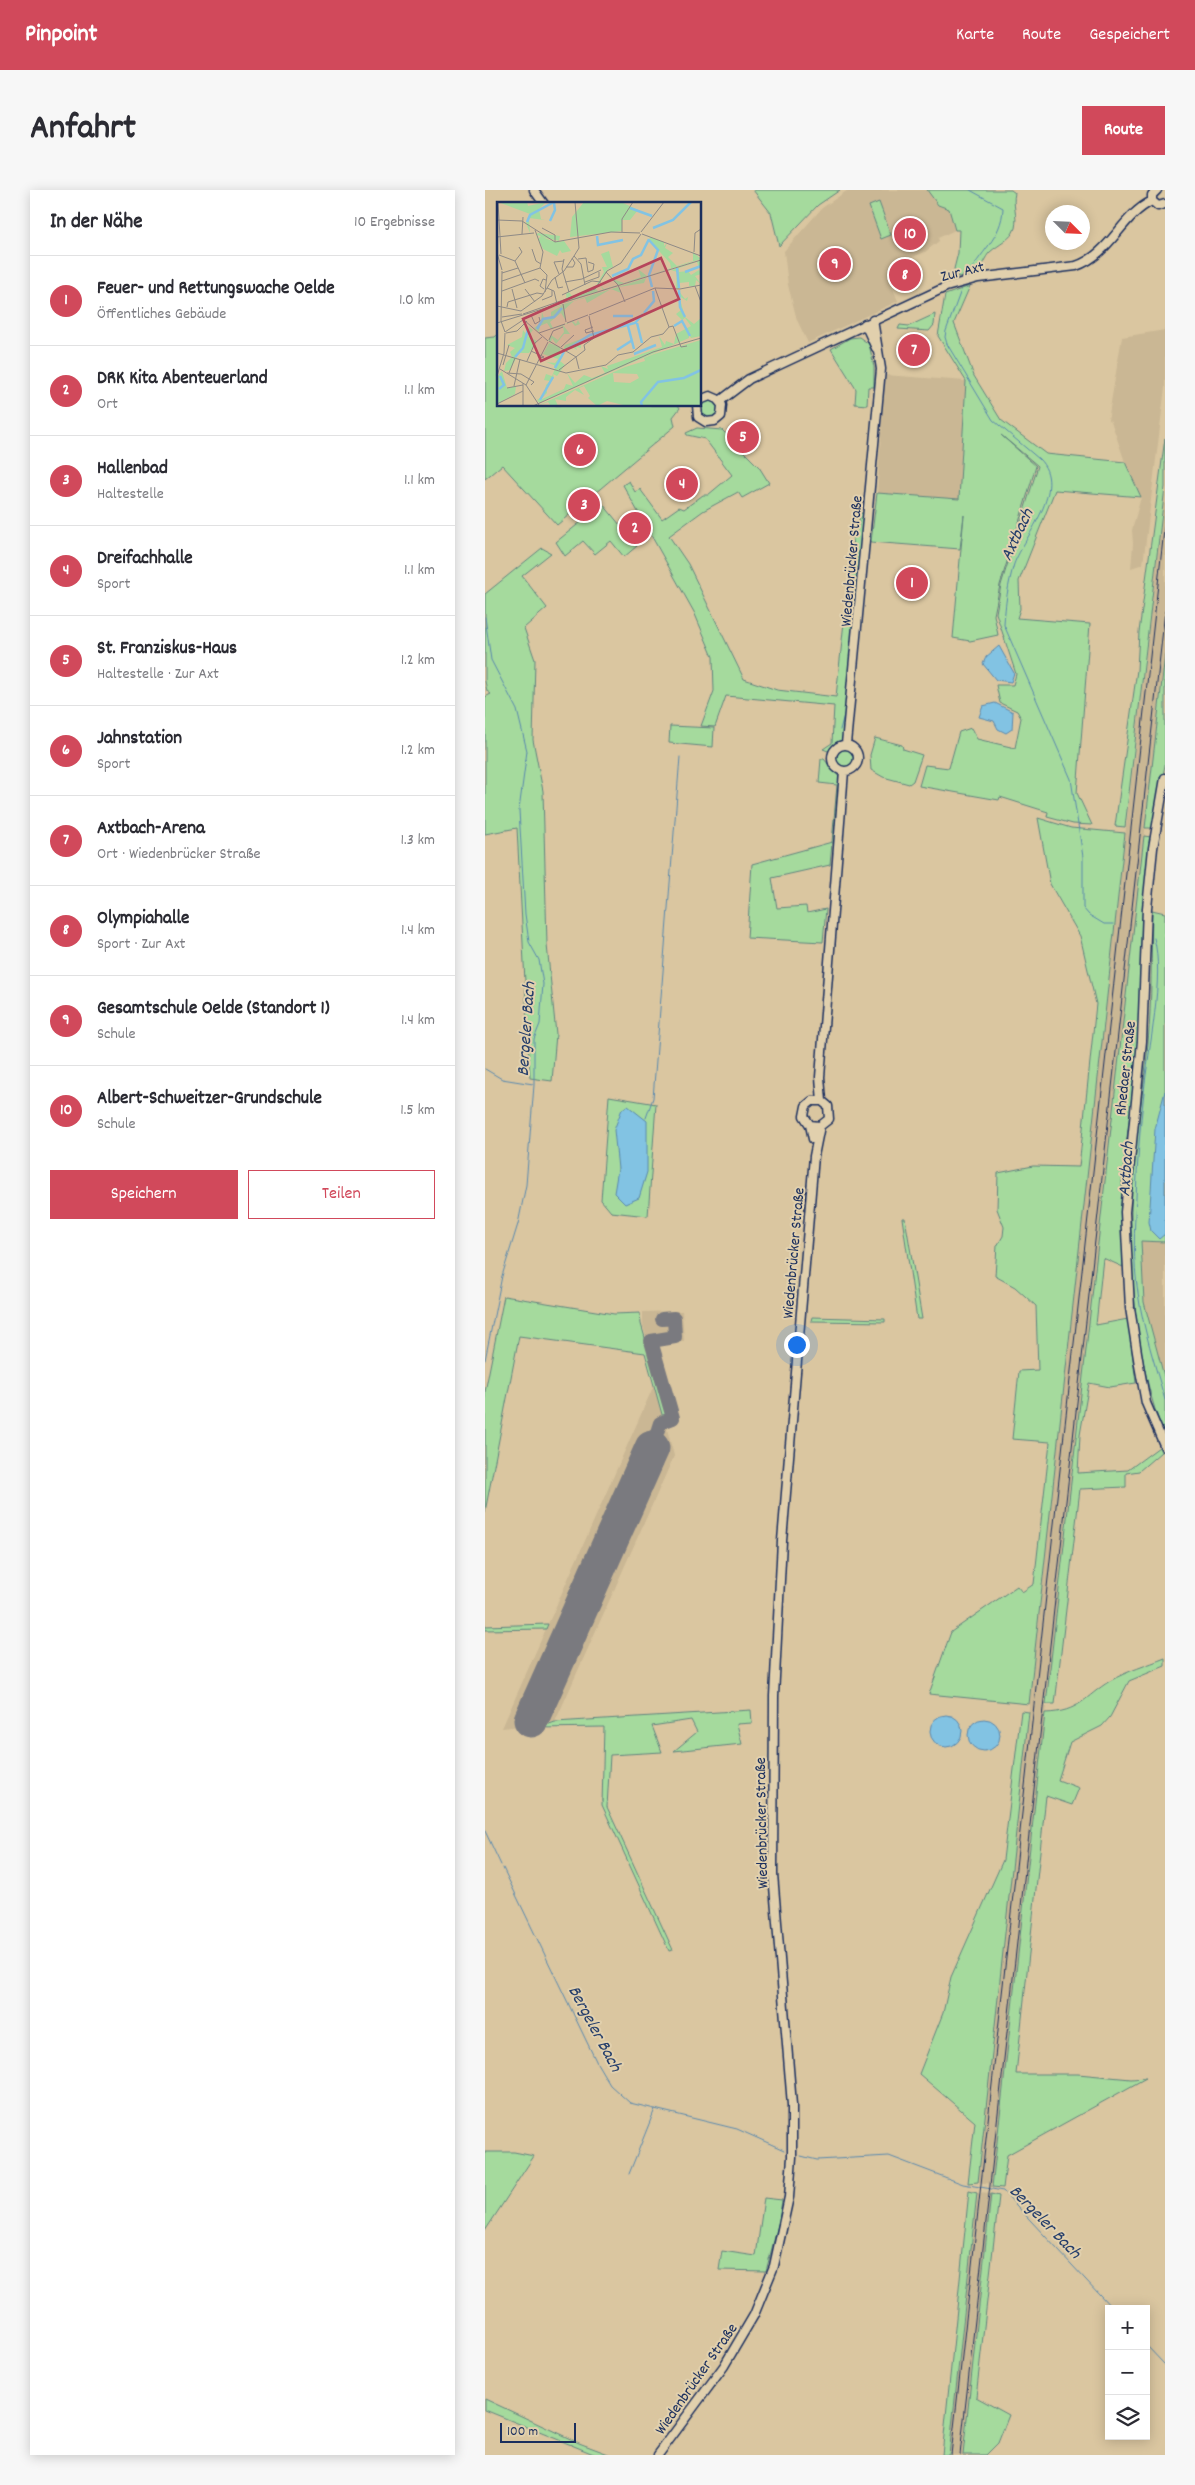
<!DOCTYPE html>
<html lang="de">
<head>
<meta charset="utf-8">
<style>
  :root { --surface:#fff; --page:#f7f7f7; --text:#2b2b33; --muted:#7c7c81; --line:#e1e1e2; --accent:#d1495b }
  body { margin:0; font-family:Dekko,sans-serif; background:var(--page); color:var(--text) }
  .controls { position:absolute; right:15px; bottom:15px; display:grid; overflow:hidden; border-radius:0px; box-shadow:0 2px 12px #0003 }
  .controls button { width:45px; height:45px; display:grid; place-items:center; padding:0; border:0; border-bottom:1px solid var(--line); background:var(--surface); color:var(--text); font:25px sans-serif }
  .compass { position:absolute; left:560px; top:15px; width:45px; height:45px; border-radius:50%; background:var(--surface); box-shadow:0 2px 12px #0003; rotate:114deg }
  .scale { position:absolute; left:15px; bottom:12px; width:76px; box-sizing:border-box; padding-left:5px; border:2px solid #1b2f5e; border-top:0; font-size:14px; line-height:18px; white-space:nowrap; color:#1b2f5e; -webkit-text-stroke:4px #e1d0ad; paint-order:stroke }
  .you { position:absolute; left:311px; top:1154px; width:18px; height:18px; margin:-12px; border:4px solid #fff; border-radius:50%; background:#1a73e8; box-shadow:0 0 0 8px #1a73e833 }
  .badge { display:grid; place-items:center; width:32px; height:32px; border-radius:50%; background:var(--accent); color:#fff; font-size:16px; font-weight:700 }
  .pin { position:absolute; translate:-50% -50%; border:2px solid #fff; box-shadow:0 1px 5px #0006 }
  .list { margin:0; padding:0; list-style:none }
  h2 { display:flex; justify-content:space-between; align-items:center; height:65px; margin:0; padding:0 20px; font-size:21px }
  h2 small { font-size:16px; font-weight:400; color:var(--muted) }
  .list li { display:grid; grid-template-columns:32px 1fr auto; gap:15px; align-items:center; box-sizing:border-box; height:90px; padding:0 20px; border-top:1px solid var(--line) }
  .list b { display:block; font-size:19px; white-space:nowrap }
  .list p { margin:0; font-size:16px; white-space:nowrap; color:var(--muted) }
  .list em { font-size:16px; font-style:normal; color:var(--muted) }
  .actions { display:flex; gap:10px; padding:15px 20px }
  .actions a { flex:1; padding:11px 0; border:1px solid var(--accent); border-radius:0px; text-align:center; font-size:18px; color:var(--accent) }
  .actions .main { background:var(--accent); color:#fff }
  .icon { flex:none; width:28px; height:28px; fill:none; stroke:currentColor; stroke-width:2; stroke-linecap:round; stroke-linejoin:round }
  .map { position:relative; flex:none; width:680px; height:2265px; overflow:hidden; border-radius:0px }
  header { display:flex; align-items:center; gap:30px; box-sizing:border-box; height:70px; padding:0 25px; background:var(--accent); color:#fff }
  header strong { font-size:24px }
  nav { display:flex; gap:28px; margin-inline-start:auto; font-size:18px }
  .intro { display:flex; align-items:center; justify-content:space-between; box-sizing:border-box; height:120px; padding:0 30px }
  h1 { margin:0; font-size:35px }
  .button { padding:12px 22px; border-radius:0px; background:var(--accent); color:#fff; font-size:18px; font-weight:700 }
  main { display:flex; gap:30px; padding:0 30px }
  aside { flex:1; background:var(--surface); border-radius:0px; box-shadow:0 2px 12px #0003 }
  .map>svg:first-child { display:block }
  .built { fill:#cab794 }
  .green { fill:#a5da9d; stroke:#60847e }
  .water { fill:#82c3e3; stroke:#5988ae }
  .lines { fill:none; stroke-linecap:round; stroke-linejoin:round }
  .stream { stroke:#5988ae; stroke-width:1 }
  .taxiway { stroke:#7a7a7f; stroke-width:14 }
  .runway { stroke:#7a7a7f; stroke-width:35 }
  .tertiary-casing { stroke:#1b2f5e; stroke-width:11 }
  .tertiary { stroke:#e1d0ad; stroke-width:8 }
  .rail { stroke:#1b2f5e; stroke-width:1 }
  .labels { text-anchor:middle; stroke-width:4; stroke-linejoin:round; paint-order:stroke }
  .street-label { font-size:16px; fill:#1b2f5e; stroke:#e1d0ad }
  .water-label { font-size:18px; font-style:italic; fill:#253e6b; stroke:#e1d0ad }
  .inset-river { fill:none; stroke:#82c3e3; stroke-width:2.5 }
  .inset-road { fill:none; stroke:#8e8a86; stroke-width:1 }
  .view { fill:#b6455b; fill-opacity:0.15; stroke:#b6455b; stroke-width:2.5 }
  .inset-edge { fill:none; stroke:#1b2f5e; stroke-width:2.5 }
</style>
</head>
<body>
<header>
<strong>Pinpoint</strong>
<nav><a>Karte</a><a>Route</a><a>Gespeichert</a></nav>
</header>
<div class="intro"><h1>Anfahrt</h1><a class="button">Route</a></div>
<main>
<aside>
<h2>In der Nähe<small>10 Ergebnisse</small></h2>
<ul class="list">
<li><span class="badge">1</span><div><b>Feuer- und Rettungswache Oelde</b><p>Öffentliches Gebäude</p></div><em>1.0 km</em></li>
<li><span class="badge">2</span><div><b>DRK Kita Abenteuerland</b><p>Ort</p></div><em>1.1 km</em></li>
<li><span class="badge">3</span><div><b>Hallenbad</b><p>Haltestelle</p></div><em>1.1 km</em></li>
<li><span class="badge">4</span><div><b>Dreifachhalle</b><p>Sport</p></div><em>1.1 km</em></li>
<li><span class="badge">5</span><div><b>St. Franziskus-Haus</b><p>Haltestelle · Zur Axt</p></div><em>1.2 km</em></li>
<li><span class="badge">6</span><div><b>Jahnstation</b><p>Sport</p></div><em>1.2 km</em></li>
<li><span class="badge">7</span><div><b>Axtbach-Arena</b><p>Ort · Wiedenbrücker Straße</p></div><em>1.3 km</em></li>
<li><span class="badge">8</span><div><b>Olympiahalle</b><p>Sport · Zur Axt</p></div><em>1.4 km</em></li>
<li><span class="badge">9</span><div><b>Gesamtschule Oelde (Standort 1)</b><p>Schule</p></div><em>1.4 km</em></li>
<li><span class="badge">10</span><div><b>Albert-Schweitzer-Grundschule</b><p>Schule</p></div><em>1.5 km</em></li>
</ul>
<div class="actions"><a class="main">Speichern</a><a>Teilen</a></div>
</aside>
<div class="map">
<svg width="680" height="2265" viewBox="0 0 680 2265">
  <rect width="100%" height="100%" fill="#dac6a0"/>
  <filter id="ink" filterUnits="userSpaceOnUse"><feTurbulence type="fractalNoise" baseFrequency=".02" numOctaves="2"/><feDisplacementMap in="SourceGraphic" scale="10" xChannelSelector="R" yChannelSelector="G"/><feConvolveMatrix kernelMatrix="1 2 1 2 8 2 1 2 1" color-interpolation-filters="sRGB"/></filter>
  <g filter="url(#ink)">
    <path class="built" d="M363,0H442L453,15L464,19L470,40L453,48L454,51L440,62L418,71L420,79L403,86L413,111L323,153L312,130L303,95L299,61L337,18Z
      M680,140V197L658,374L646,378L648,354L647,340L656,307L640,272L626,231L623,230L637,147Z
      M400,185L481,191L474,309L392,303Z
      M680,297V465L507,1994L493,1992L602,979Z
      M656,1050L680,1052V1190L659,1112Z
      M197,1121L199,1151L172,1156L194,1231L181,1235L189,1266L70,1532L17,1538L169,1195L178,1228L184,1227L158,1136V1122Z
      M492,2003L506,2004L478,2265H464Z"/>
    <path class="green" d="M268,0H355L333,15L294,56L286,23Z
      M442,0H526L530,3C527,15 533,25 530,38C526,50 514,54 505,62C500,67 497,76 493,83L473,87L469,79L473,63L474,40H470L464,19L453,15Z
      M394,12L406,45L396,49L384,16Z
      M485,96L469,133L489,186L516,230L561,264L640,272L656,307L570,300L534,391L535,419L532,428L605,434L592,603L607,635L588,634L562,627L563,622L515,607L514,610L434,596L440,575L464,578L474,542L486,538L492,549L530,558L536,528L532,521L515,513L511,495H528L531,484L511,423L516,395L553,276L516,245L551,276L515,395L509,425L513,445L485,451L468,448L479,325L475,359L386,352L392,303L474,309L481,191L453,146L460,105Z
      M450,124L449,135L444,141L413,139L415,135L424,136Z
      M14,143V215H193L195,218L188,227L190,236L72,335L17,275L0,289V148L10,147Z
      M374,147L384,154L389,177V197H383L382,215L370,214L371,199L346,159L365,148Z
      M225,209L234,215L233,226L222,230L216,225L215,214Z
      M212,238L237,240L274,277L284,293L257,308L253,302L218,321L184,346L203,374L259,489L292,500L351,507L369,338H373L375,323H379L358,549L343,561L338,559L347,553L349,516L241,506L230,537L216,536L229,501L228,467L209,422L138,295L144,291L150,302L155,299L177,329L194,317L199,319L218,305H223L247,285L220,249L202,245L201,243Z
      M680,248V297L640,637L630,636L652,480L654,442Z
      M118,314L152,356L139,367L126,351L110,364L98,351L80,366L71,352Z
      M57,358L66,363L37,386L62,418L39,438L50,470L48,550L58,601L62,755L71,844L67,891L45,888L32,638L0,644V507L6,504L2,501L0,491V404Z
      M680,465V575L668,638H660Z
      M185,536L229,538L228,557L184,553Z
      M390,548L417,555L418,559L437,565L428,591L424,594L398,587L386,580L385,565Z
      M350 567a10 10 0 1 1 20 0a10 10 0 1 1-20 0Z
      M336,569H339L354,587L350,652L347,653L345,675L287,688L292,718L321,716L322,723L341,719L338,752L262,748L267,674L347,652L352,595L334,593Z
      M553,628L586,638L640,643L544,1514L444,1504L466,1442L532,1396L537,1402L549,1394L565,1252L527,1249L534,1181L553,1180L551,1116L530,1097L510,1086L512,1056L518,1046L519,1037L512,1019L513,983L548,976L594,977L611,814L595,746L565,694Z
      M659,646L666,647L658,728L653,853L637,991L638,1077L618,1068L611,1135L643,1129L651,1193L625,1197L604,1193L595,1245L593,1283L643,1280L674,1257L676,1262L654,1281L641,1283V1297L595,1299L570,1514H561Z
      M667,720L680,723V1052L656,1051L659,1112L680,1190V1246C650,1178 643,1067 647,992C649,945 660,899 663,853C667,809 666,764 667,720Z
      M124,906L171,914L163,1026L126,1022L116,1010Z
      M417,1028H420L437,1129H432Z
      M19,1106L129,1124L155,1123L156,1134L183,1227L178,1228L160,1163L34,1146L0,1322V1202Z
      M327,1127L400,1129V1132L326,1131Z
      M63,1434L61,1439L0,1440V1436Z
      M680,1468V1476L644,1491L625,1527L617,1536L585,1552L573,1590L594,1598L587,1615L561,1606L531,1884H593L646,1889L661,1888L522,1965L518,1998L507,1997L560,1523C595,1522 599,1507 625,1491C642,1481 663,1475 680,1468Z
      M266,1520L267,1533L252,1534L257,1554L189,1561L212,1542L206,1530L167,1536L177,1562L125,1565L122,1617L188,1760L184,1761L117,1615L119,1537L53,1538L70,1532Z
      M536,1521L544,1522L493,1992L483,1993L490,1932L434,1884L458,1823L466,1787L518,1670Z
      M0,1962H29L49,1966L0,2041Z
      M484,2001L492,2003L464,2265H457Z
      M506,2004L514,2006L491,2207L524,2225L513,2253L501,2265H478Z
      M279,2008L297,2010L294,2031L281,2081L234,2080L237,2061L271,2066Z
      M0,2209L94,2253L126,2265H111L0,2220Z"/>
    <path class="water" d="M514,456L529,483L526,492L511,490L498,474L501,467Z
      M510,513L528,522L527,539L521,543L513,539L509,531L494,527L498,516Z
      M680,901V1044L674,1049L666,1041L664,1032L670,939Z
      M143,916L162,931V982L154,1008L140,1014L129,1003L133,979L129,940L137,919Z
      M445 1541a16 16 0 1 1 32 0a16 16 0 1 1-32 0Z
      M483 1545a16 16 0 1 1 32 0a16 16 0 1 1-32 0Z"/>
    <g class="lines">
      <path class="stream" d="M482,87C494,63 517,48 518,18L485,0
        M478,95L461,141L460,147L462,154L508,230L554,269C583,298 540,345 529,374C523,394 520,415 519,435L586,589L598,667V718L604,725L619,734H628
        M372,391L384,268
        M0,427L6,470L32,520L42,561L34,620L40,724L44,752L54,770L58,794L55,834L49,849V895L41,995L33,1034L17,1086L0,1170
        M355,540L361,517
        M669,748C680,786 663,860 659,902C655,937 652,973 651,1008C649,1039 648,1072 653,1103C658,1138 670,1175 680,1210
        M0,879L17,889L48,894
        M161,928L168,908L195,567
        M0,1641L16,1675
        M18,1678L112,1873L125,1895L145,1913L252,1939L299,1960
        M316,1966L332,1970L404,1966L478,1994L518,2001L628,2119
        M144,1984L170,1919
        M661,2155L680,2175"/>
      <path class="taxiway" d="M167,1258L175,1233L188,1228L166,1151L190,1147L189,1128L177,1129"/>
      <path class="runway" d="M46,1530L167,1258"/>
      <defs>
        <path id="tertiary" d="M49,0L59,14
          M667,11L673,16L680,14
          M667,11V5L672,0
          M380,134L391,158
          M235,211L264,189L461,97L493,88L591,76C626,64 636,26 667,11
          M212,215L213,227L221,232L230,231L236,226L237,215L232,209L225,206L215,210
          M361,554L396,179L388,130
          M347 568a13 13 0 1 1 26 0a13 13 0 1 1-26 0Z
          M680,588L668,658L662,718L657,851L640,1022L645,1118L654,1175L661,1213L680,1257
          M337,911L335,887L359,581
          M325,935L335,936L344,929L343,916L337,911H327L321,916L319,926L325,935L328,949
          M173,2265L239,2176L269,2125L289,2076L304,2007L307,1967V1915L288,1684L289,1506L297,1351L329,966L335,936"/>
      </defs>
      <use href="#tertiary" class="tertiary-casing"/>
      <use href="#tertiary" class="tertiary"/>
      <path class="rail" d="M466,2265L680,331
        M475,2265L680,421"/>
    </g>
  </g>
  <g class="labels">
    <g class="street-label">
      <text transform="translate(477 80) rotate(-14)" y="6">Zur Axt</text>
      <text transform="translate(365 371) rotate(-85)" y="6">Wiedenbrücker Straße</text>
      <text transform="translate(639 878) rotate(-84)" y="6">Rhedaer Straße</text>
      <text transform="translate(307 1063) rotate(-85)" y="6">Wiedenbrücker Straße</text>
      <text transform="translate(275 1633) rotate(-91)" y="6">Wiedenbrücker Straße</text>
      <text transform="translate(210 2188) rotate(-55)" y="6">Wiedenbrücker Straße</text>
    </g>
    <g class="water-label">
      <text transform="translate(531 344) rotate(-65)" y="6">Axtbach</text>
      <text transform="translate(40 839) rotate(-86)" y="6">Bergeler Bach</text>
      <text transform="translate(640 979) rotate(-86)" y="6">Axtbach</text>
      <text transform="translate(111 1838) rotate(62)" y="6">Bergeler Bach</text>
      <text transform="translate(561 2031) rotate(46)" y="6">Bergeler Bach</text>
    </g>
  </g>
  <g transform="translate(12 12)">
    <rect width="204" height="204" fill="#dac6a0"/>
    <path d="M1,0H30L31,4L49,0L42,7L44,17L48,18L32,16L33,31L29,21L33,12ZM87,0H124L141,8L133,18H125V29L73,35L75,15ZM41,31L63,34L62,39L45,35L58,40L67,39L74,49L65,51L63,48L60,54L46,47L41,37L44,34L39,33ZM153,35L167,40V44L170,41L168,46L176,51L171,55L180,64L196,59V50L204,57L32,112L70,99L69,92L72,90L75,94L91,90L99,84L107,70L105,65H110L104,52L112,49L116,65L111,67L99,87L101,89L106,88L103,83L107,87L121,83L113,76L127,81L144,75L141,67L150,74L174,66L173,61L152,38ZM204,58L202,66L200,60L182,66V70L191,69L194,73L202,68L204,72L198,74L204,82L199,78L198,84H192V80L182,81V87L179,86L180,70L174,68ZM171,69L149,76L147,81L122,85L124,91L114,87L90,101L88,96L77,99L67,108L69,119L64,111L53,120L56,126L76,119L79,122L81,118L83,122L78,124L75,120L66,123L73,132H67L59,142L55,136L54,140L51,139L54,133L61,138L67,130L66,124L54,127L50,121L43,124L42,130L37,126L44,121L45,110L47,116L54,115V110L66,103L32,113ZM181,88L188,97L191,95L190,99L182,94L188,115L197,122L204,116V134L194,136L192,133V136L42,201L40,198L48,192V188L49,183L53,179L47,178L49,172L55,174L58,167L57,163L49,160L58,161L61,157L46,152L52,141L63,145V157L68,143L97,132L83,139L84,146L79,145L80,148L75,145L67,150L63,159L68,163L60,174L56,172L57,176L49,185L50,191L43,198L67,187L69,182L76,184L70,171L78,181L87,173L95,176L108,171L104,164L111,167L110,164L165,145L162,134L168,143L169,139L177,142L179,132L194,124L188,116L185,118L179,112L184,108ZM32,125L36,128L31,134L40,139L32,151H22L13,168L7,169L9,161L15,155L13,150L18,146L10,143L25,135L26,128L29,132ZM204,138V204H130L110,199L100,204L91,196L93,194L87,184L82,186L87,193L78,188L69,195V199L58,197L61,204H54L51,200L42,203L128,165L148,159L147,156L157,152ZM116,171L140,172L142,176L133,181L117,180ZM5,169L10,186L19,184L18,192L0,202V175Z" fill="#a5da9d" fill-rule="evenodd"/>
    <path class="inset-river" d="M133,6L155,14M53,19L58,8L57,1M30,20L33,13L57,0M156,26L176,18L194,0M100,34L101,43L126,38M152,38L161,48L152,73L155,85M180,66L182,86M188,70L204,64M115,74L131,67L136,57L144,53L152,37M182,88L183,105L188,115M147,111L157,99L156,89M116,114H136M140,121L145,141M131,124L137,147M177,124L185,119L193,134M40,127L46,117L57,115L65,106M69,148L93,133L138,121L146,112M120,148L134,139M137,152L159,143M18,155L26,146L31,127M58,166L67,150M2,187L7,183L3,174M43,198L56,175M145,204L144,200L161,180L187,176L204,168"/>
    <path class="inset-road" d="M1,0L4,52M0,18L25,19L58,40L114,30L143,31M45,26L58,33V40M38,28L46,50L43,66M125,30V17L136,0M144,30L167,0M25,32L26,15M145,32L204,54M0,35L37,31M35,47L39,59L44,62M197,50L198,31L204,27M0,51L5,68M2,53L18,59L28,81M77,54L82,46L78,0M77,54L84,62L88,83M67,57L65,67L72,90M81,57L89,56L91,70M18,59L25,50L22,45M91,60L97,62L96,68L91,70M69,65H76L78,61L75,56M43,66L50,73L48,90M5,69L4,119L8,130M109,70L121,83L128,100M5,71L21,66M62,72L57,60L67,59M58,75L61,86L66,85M85,77L104,68M5,79L43,66M68,80L85,77M88,80L102,75V70M198,84L204,100M50,86L57,89L60,102M158,86L172,125M15,87L20,106M28,87L38,100M47,87L43,84L46,77L49,78M5,89L38,77L42,79M65,93L95,79L104,80M45,98L55,94V88M66,102L69,120M0,104L24,109M10,105L11,100L40,91L46,92M24,109L45,94L55,78L67,69L77,54M26,112L98,87L110,69L124,61L144,32M34,113L38,122L43,119L42,115M92,113L158,86L183,87L204,83M5,115L25,112M27,118L51,139M0,121L204,58M70,121L91,113M96,125L88,128L89,131L97,129M172,125L176,124L184,145L190,144M8,130L26,118M9,131L20,129L30,119M42,131L68,122M52,138L56,129L66,125M52,139L79,155L82,167M64,145L77,133M34,149L47,155L43,156M0,151L69,171L109,163L121,153L136,150L154,135L166,132L172,125M30,159L38,141L45,135M6,163L12,143M3,167L29,183L42,203M62,168L88,148L87,143L97,136L92,114M10,171L24,172L37,180L34,183M12,171L18,156M0,174L7,151L8,131M29,183L51,140M17,184L23,157M10,186L26,183M0,202L26,189M26,204V181M36,204L156,150L204,136"/>
    <path class="view" d="M164,56L182,97L44,159L26,117Z"/>
    <rect width="204" height="204" class="inset-edge"/>
  </g>
</svg>
<div class="controls">
<button>+</button>
<button>−</button>
<button><svg class="icon" aria-label="layers" viewBox="0 0 24 24"><path d="M12 4l9 5-9 5-9-5zM3 14l9 5 9-5"/></svg></button>
</div>
<svg class="compass" viewBox="-18 -18 36 36"><path d="M0-13l5 13h-10z" fill="#e53935"/><path d="M0 13l5-13h-10z" fill="#7c7c81"/></svg>
<div class="scale">100 m</div>
<div class="you"></div>
<div class="pin badge" style="left:427px;top:393px">1</div>
<div class="pin badge" style="left:150px;top:338px">2</div>
<div class="pin badge" style="left:99px;top:315px">3</div>
<div class="pin badge" style="left:197px;top:294px">4</div>
<div class="pin badge" style="left:258px;top:247px">5</div>
<div class="pin badge" style="left:95px;top:260px">6</div>
<div class="pin badge" style="left:429px;top:160px">7</div>
<div class="pin badge" style="left:420px;top:85px">8</div>
<div class="pin badge" style="left:350px;top:74px">9</div>
<div class="pin badge" style="left:425px;top:44px">10</div>
</div>
</main>
</body>
</html>
